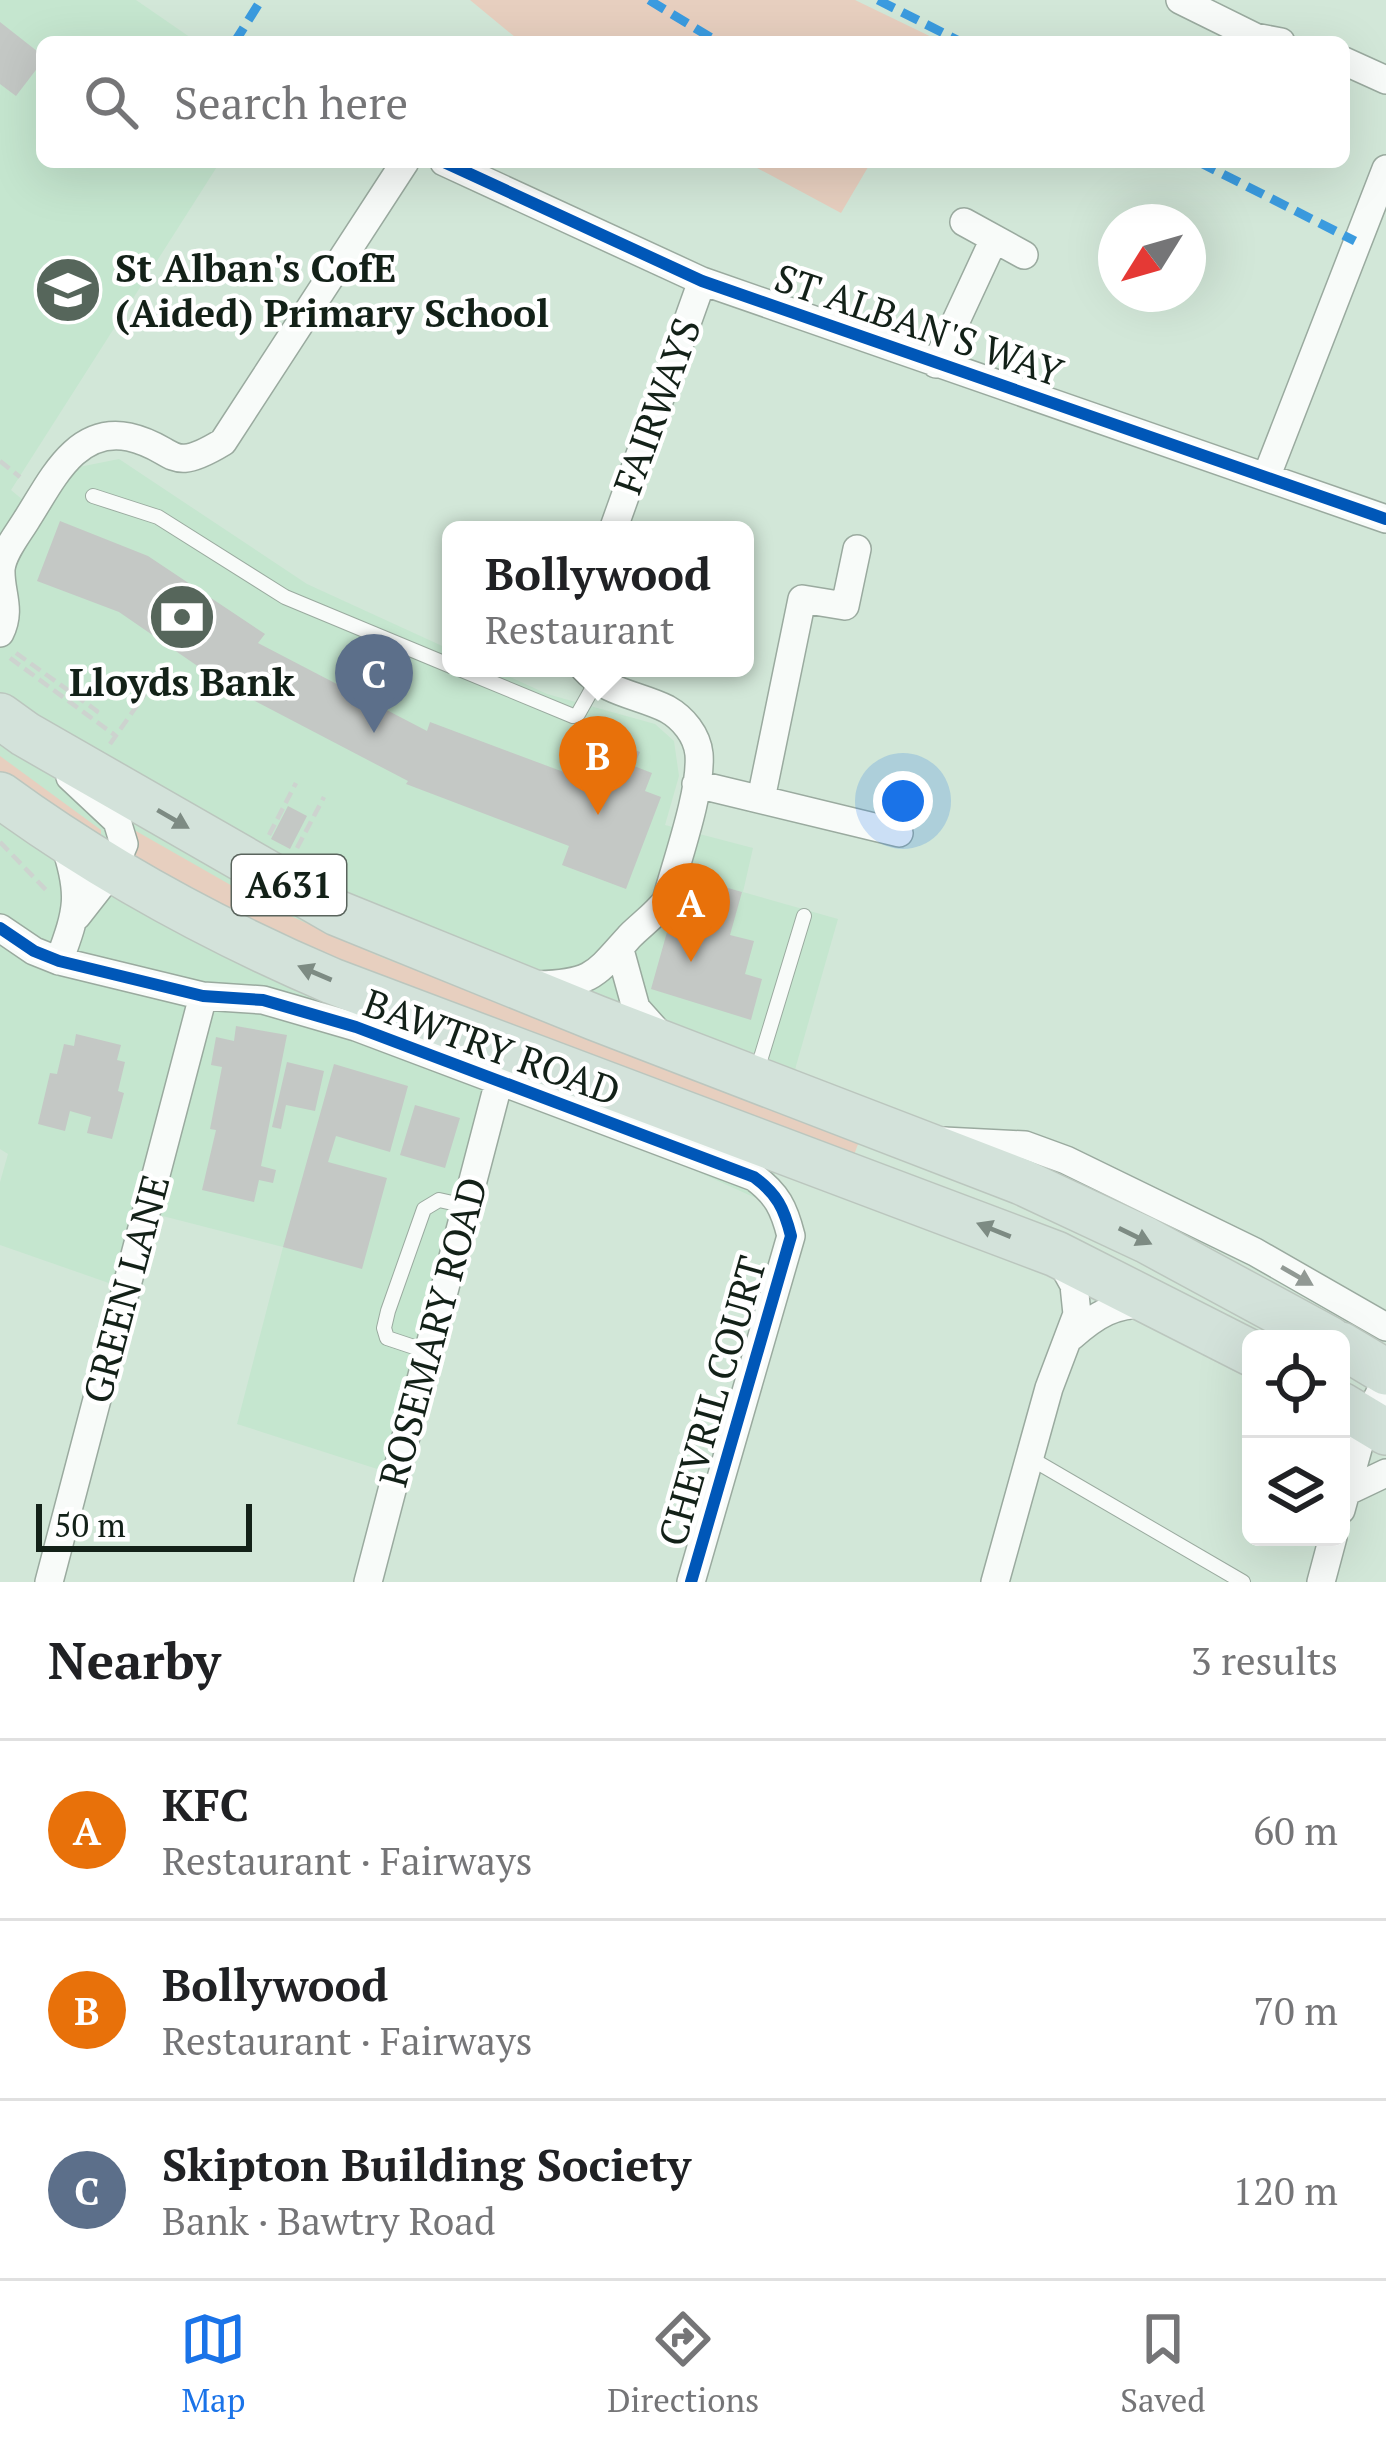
<!DOCTYPE html>
<html lang="en">
<head>
<meta charset="utf-8">
<style>
  :root { --surface:#fff; --page:#f6f6f6; --text:#202124; --muted:#757577; --line:#e0e0e0; --accent:#1a73e8 }
  body { margin:0; font-family:"PT Serif",serif; background:var(--page); color:var(--text) }
  .controls { position:absolute; right:36px; bottom:36px; display:grid; overflow:hidden; border-radius:18px; box-shadow:0 12px 48px #0002 }
  .controls button { width:108px; height:108px; display:grid; place-items:center; padding:0; border:0; border-bottom:3px solid var(--line); background:var(--surface); color:var(--text); font:60px sans-serif }
  .compass { position:absolute; left:1098px; top:204px; width:108px; height:108px; border-radius:50%; background:var(--surface); box-shadow:0 12px 48px #0002; rotate:233deg }
  .scale { position:absolute; left:36px; bottom:30px; width:216px; box-sizing:border-box; padding-left:12px; border:6px solid #132118; border-top:0; font-size:33px; line-height:42px; white-space:nowrap; color:#132118; -webkit-text-stroke:9px #fff; paint-order:stroke }
  .you { position:absolute; left:903px; top:801px; width:42px; height:42px; margin:-30px; border:9px solid #fff; border-radius:50%; background:#1a73e8; box-shadow:0 0 0 18px #1a73e833 }
  .badge { display:grid; place-items:center; width:78px; height:78px; border-radius:50%; background:var(--accent); color:#fff; font-size:39px; font-weight:700 }
  .pin { position:absolute; translate:-50% -99px; filter:drop-shadow(0 3px 6px #0008) }
  .pin::after { content:''; position:absolute; top:63px; width:42px; height:36px; background:inherit; clip-path:polygon(0 0,100% 0,50% 100%) }
  .popup { position:absolute; left:442px; top:521px; width:312px; height:156px; box-sizing:border-box; display:grid; place-content:center; border-radius:18px; background:var(--surface); filter:drop-shadow(0 3px 9px #0005); font-size:39px; white-space:nowrap; color:var(--muted) }
  .popup b { font-size:45px; color:var(--text) }
  .popup::after { content:''; position:absolute; left:50%; top:100%; margin-left:-24px; border:24px solid transparent; border-top-color:var(--surface) }
  .list { margin:0; padding:0; list-style:none }
  h2 { display:flex; justify-content:space-between; align-items:center; height:156px; margin:0; padding:0 48px; font-size:51px }
  h2 small { font-size:39px; font-weight:400; color:var(--muted) }
  .list li { display:grid; grid-template-columns:78px 1fr auto; gap:36px; align-items:center; box-sizing:border-box; height:180px; padding:0 48px; border-top:3px solid var(--line) }
  .list b { display:block; font-size:45px; white-space:nowrap }
  .list p { margin:0; font-size:39px; white-space:nowrap; color:var(--muted) }
  .list em { font-size:39px; font-style:normal; color:var(--muted) }
  .icon { flex:none; width:66px; height:66px; fill:none; stroke:currentColor; stroke-width:2; stroke-linecap:round; stroke-linejoin:round }
  .map { position:relative; flex:none; width:1386px; height:1582px; overflow:hidden }
  .search { position:absolute; background:var(--surface); box-shadow:0 12px 48px #0002; left:36px; right:36px; top:36px; height:132px; display:flex; align-items:center; gap:30px; box-sizing:border-box; padding:0 42px; border-radius:18px; color:var(--muted); font-size:45px }
  .sheet { height:696px; background:var(--surface) }
  nav { display:flex; justify-content:space-around; align-items:center; box-sizing:border-box; height:168px; border-top:3px solid var(--line); background:var(--surface); font-size:33px; color:var(--muted) }
  nav a { display:grid; justify-items:center; gap:6px }
  nav .on { color:var(--accent) }
  .map>svg:first-child { display:block }
  .built { fill:#c5e6cf }
  .green { fill:#e7cfbf }
  .building { fill:#c4c8c5 }
  .lines { fill:none; stroke-linecap:round; stroke-linejoin:round }
  .lane-casing { stroke:#9aaa9f; stroke-width:16 }
  .street-casing { stroke:#9aaa9f; stroke-width:30 }
  .primary-casing { stroke:#bbc6be; stroke-width:48 }
  .path { stroke:#cdd3cf; stroke-width:4.5; stroke-dasharray:12 6; stroke-linecap:butt }
  .lane { stroke:#f8fbf9; stroke-width:14 }
  .street { stroke:#f8fbf9; stroke-width:27 }
  .primary { stroke:#d3e2da; stroke-width:45 }
  .quiet { stroke:#3b9bdf; stroke-width:9; stroke-dasharray:18 9; stroke-linecap:butt }
  .cycleway-casing { stroke:#fff; stroke-width:20 }
  .cycleway { stroke:#0057b8; stroke-width:12 }
  .oneway { fill:#7d8b83 }
  .oneway2 { fill:#919994 }
  .labels { text-anchor:middle; stroke-width:9; stroke-linejoin:round; paint-order:stroke }
  .shield { fill:#fff; stroke:#5a645d; stroke-width:3 }
  .shield-label { font-size:36px; font-weight:bold; fill:#132118 }
  .poi-label { font-size:39px; font-weight:bold; fill:#132118; stroke:#fff; text-anchor:start }
  .street-label { font-size:39px; fill:#132118; stroke:#fff }
</style>
</head>
<body>
<div class="map">
<svg width="1386" height="1582" viewBox="0 0 1386 1582">
  <rect width="100%" height="100%" fill="#d2e7d8"/>
  <path class="built" d="M0,0H136L197,42H42V162H220L11,490L35,510L69,469L119,459L307,584L451,650V668H491L547,694L655,724L674,741L679,776L665,825L753,848L743,892L838,919L796,1066L769,1204L500,1082L396,1475L237,1424L283,1247L147,1212L126,1289L0,1245V1182L8,1154L0,1149Z"/>
  <path class="green" d="M470,0H855L942,42H521Z
    M746,162H871L841,213Z
    M0,756L101,830V836L97,839L0,779Z
    M129,827L262,903L381,957L860,1139L852,1160L387,987L133,866Z"/>
  <path class="building" d="M0,22L42,55V62L16,96L0,84Z
    M60,521L148,556L265,634L258,643L427,731L430,722L593,783L609,740L640,752L634,766L652,773L645,791L661,797L626,889L562,865L569,846L406,784L408,781L228,687L119,612L37,581Z
    M288,806L307,816L290,849L271,839Z
    M683,875L742,892L730,935L754,941L745,974L762,979L751,1020L651,989Z
    M236,1026L287,1035L261,1166L276,1170L273,1183L259,1180L254,1202L202,1190L216,1130L210,1129L222,1067L211,1065L216,1037L234,1041Z
    M76,1034L121,1045L117,1060L125,1062L118,1091L124,1093L112,1139L87,1133L91,1117L70,1111L65,1131L38,1124L50,1073L57,1074L64,1044L74,1046Z
    M287,1062L324,1071L315,1111L286,1105L281,1129L272,1127Z
    M334,1064L408,1086L390,1152L336,1136L328,1162L387,1178L362,1269L283,1247Z
    M415,1105L460,1118L445,1168L400,1155Z"/>
  <g class="lines">
    <defs>
      <path id="lane" d="M93,496L158,517L285,597L451,666
        M457,668L573,716L578,714L596,682
        M756,1074L804,916
        M429,1352L387,1338L384,1328L388,1311L424,1209L439,1200L466,1206
        M1030,1458L1243,1582"/>
      <path id="street" d="M1180,0L1255,37L1281,42
        M1344,61L1386,80
        M444,162L702,281L1386,519
        M964,222L1024,255
        M936,364L994,239
        M1267,475L1386,169
        M613,530L702,281
        M0,633C12,609 0,593 1,569C3,552 18,534 27,519C51,482 75,426 129,437C178,448 167,476 223,442L405,162
        M70,777L117,821L124,844L113,870L77,916
        M696,784L899,833
        M761,799L802,599L845,606L857,549
        M0,928L34,951L59,961L203,996L263,1000L356,1027L754,1177C777,1194 784,1208 791,1236L691,1582
        M620,950L636,1008L661,1036
        M59,961C78,910 82,895 64,842
        M538,985C593,983 595,975 630,936C642,924 655,915 666,901C676,863 702,791 699,754C697,735 683,718 667,709C639,695 606,693 584,668
        M944,1141L1025,1145L1066,1160L1255,1252L1386,1327
        M1072,1336C1096,1315 1115,1303 1148,1304
        M1346,1492L1386,1473
        M1341,1510L1366,1420L1386,1381
        M49,1582L203,996
        M368,1582L499,1081
        M995,1582L1049,1388L1077,1314L1074,1285L1058,1256
        M1321,1582L1333,1537"/>
      <path id="primary" d="M0,716L25,734L337,913L596,1018L1022,1182L1146,1240L1329,1339
        M0,795C104,871 215,931 332,981L1056,1254L1251,1353
        M1341,1345L1386,1372
        M1341,1405L1386,1432"/>
    </defs>
    <use href="#lane" class="lane-casing"/>
    <use href="#street" class="street-casing"/>
    <use href="#primary" class="primary-casing"/>
    <path class="path" d="M0,461L20,477
      M16,653L97,711L92,718
      M10,658L116,736
      M110,744L145,694
      M269,835L296,783
      M0,842L46,890
      M297,848L324,797"/>
    <use href="#lane" class="lane"/>
    <use href="#street" class="street"/>
    <use href="#primary" class="primary"/>
    <path class="quiet" d="M649,0L718,42
      M878,0L961,42
      M239,42L236,40L261,0
      M1199,162L1355,241"/>
    <defs>
      <path id="cycleway" d="M444,162L702,281L1386,519
        M0,928L34,951L59,961L203,996L263,1000L356,1027L754,1177C777,1194 784,1208 791,1236L691,1582"/>
    </defs>
    <use href="#cycleway" class="cycleway-casing"/>
    <use href="#cycleway" class="cycleway"/>
  </g>
  <defs><path id="oneway-solid" d="M-6-.8H1V-3.2L6.5 0L1 3.2V.8H-6Z" transform="scale(3)"/></defs>
  <g class="oneway">
    <use href="#oneway-solid" transform="translate(173 819) rotate(30)"/>
    <use href="#oneway-solid" transform="translate(315 973) rotate(-157)"/>
    <use href="#oneway-solid" transform="translate(994 1230) rotate(-158)"/>
    <use href="#oneway-solid" transform="translate(1135 1236) rotate(26)"/>
  </g>
  <use class="oneway2" href="#oneway-solid" transform="translate(1297 1276) rotate(30)"/>
  <defs>
    <symbol id="school-disc" viewBox="-11 -11 22 22"><circle r="9.5" fill="#56665b" stroke="#fff"/><path d="M0-5L7-2L0 1L-7-2ZM-4 1L0 2.5L4 1V4Q0 6-4 4Z" fill="#fff"/></symbol>
    <symbol id="bank-disc" viewBox="-11 -11 22 22"><circle r="9.5" fill="#56665b" stroke="#fff"/><path d="M-6-4H6V4H-6ZM0-2.3a2.3 2.3 0 1 0 0 4.6a2.3 2.3 0 1 0 0-4.6Z" fill="#fff"/></symbol>
  </defs>
  <g fill-rule="evenodd">
    <use href="#school-disc" x="30" y="252" width="76" height="76"/>
    <use href="#bank-disc" x="144" y="579" width="76" height="76"/>
  </g>
  <g class="labels">
    <rect class="shield" x="232" y="855" width="114" height="60" rx="9"/>
    <g class="shield-label">
      <text x="289" y="898">A631</text>
    </g>
    <g class="poi-label">
      <text x="115" y="282">St Alban's CofE<tspan x="115" dy="45">(Aided) Primary School</tspan></text>
      <text x="182" y="696" text-anchor="middle">Lloyds Bank</text>
    </g>
    <g class="street-label">
      <text transform="translate(919 325) rotate(19)" y="14">ST ALBAN'S WAY</text>
      <text transform="translate(657 406) rotate(-70)" y="14">FAIRWAYS</text>
      <text transform="translate(492 1047) rotate(20)" y="14">BAWTRY ROAD</text>
      <text transform="translate(126 1289) rotate(-75)" y="14">GREEN LANE</text>
      <text transform="translate(433 1332) rotate(-75)" y="14">ROSEMARY ROAD</text>
      <text transform="translate(712 1401) rotate(-74)" y="14">CHEVRIL COURT</text>
    </g>
  </g>
</svg>
<div class="controls">
<button><svg class="icon" aria-label="locate" viewBox="0 0 24 24"><circle cx="12" cy="12" r="6"/><path d="M12 2v4M12 18v4M2 12h4M18 12h4"/></svg></button>
<button><svg class="icon" aria-label="layers" viewBox="0 0 24 24"><path d="M12 4l9 5-9 5-9-5zM3 14l9 5 9-5"/></svg></button>
</div>
<svg class="compass" viewBox="-18 -18 36 36"><path d="M0-13l5 13h-10z" fill="#e53935"/><path d="M0 13l5-13h-10z" fill="#757577"/></svg>
<div class="scale">50 m</div>
<div class="you"></div>
<div class="pin badge" style="left:691px;top:962px;background:#e8710a">A</div>
<div class="pin badge" style="left:598px;top:815px;background:#e8710a">B</div>
<div class="popup"><b>Bollywood</b>Restaurant</div>
<div class="pin badge" style="left:374px;top:733px;background:#5c6f8a">C</div>
<div class="search"><svg class="icon" aria-label="search" viewBox="0 0 24 24"><circle cx="10" cy="10" r="6"/><path d="M15 15l6 6"/></svg>Search here</div>
</div>
<section class="sheet">
<h2>Nearby<small>3 results</small></h2>
<ul class="list">
<li><span class="badge" style="background:#e8710a">A</span><div><b>KFC</b><p>Restaurant · Fairways</p></div><em>60 m</em></li>
<li><span class="badge" style="background:#e8710a">B</span><div><b>Bollywood</b><p>Restaurant · Fairways</p></div><em>70 m</em></li>
<li><span class="badge" style="background:#5c6f8a">C</span><div><b>Skipton Building Society</b><p>Bank · Bawtry Road</p></div><em>120 m</em></li>
</ul>
</section>
<nav>
<a class="on"><svg class="icon" aria-label="map" viewBox="0 0 24 24"><path d="M3 6l6-2 6 2 6-2v14l-6 2-6-2-6 2zM9 4v14M15 6v14"/></svg>Map</a>
<a><svg class="icon" aria-label="directions" viewBox="0 0 24 24"><path d="M12 3l9 9-9 9-9-9zM9 14v-3h6M13 9l2 2-2 2"/></svg>Directions</a>
<a><svg class="icon" aria-label="saved" viewBox="0 0 24 24"><path d="M7 4h10v16l-5-4-5 4z"/></svg>Saved</a>
</nav>
</body>
</html>
